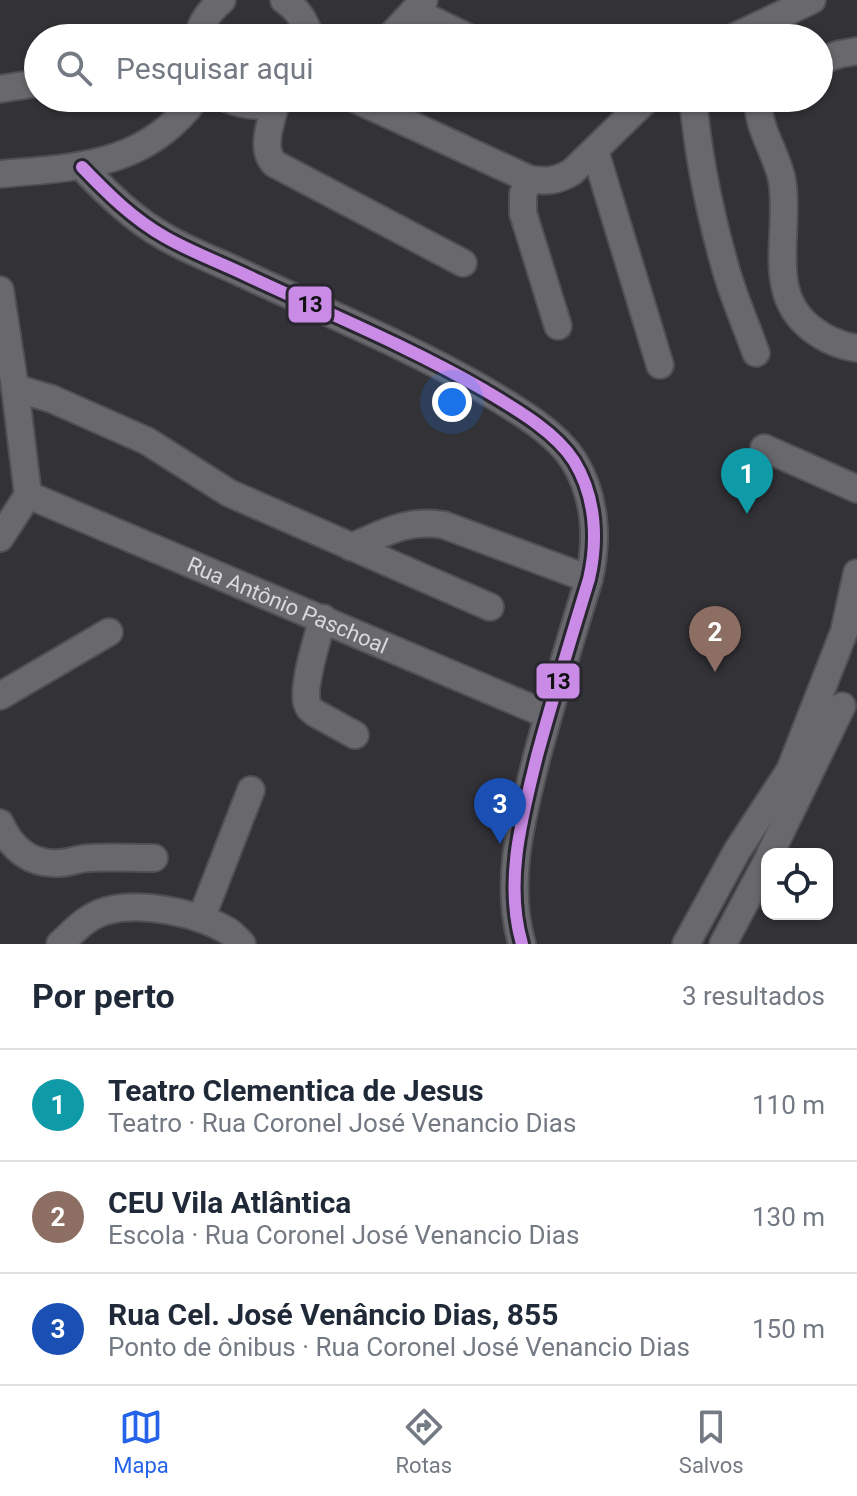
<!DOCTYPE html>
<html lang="pt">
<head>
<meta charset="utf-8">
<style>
  :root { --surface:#fff; --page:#f6f6f7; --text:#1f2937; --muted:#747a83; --line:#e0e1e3; --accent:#2563eb }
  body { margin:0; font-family:Roboto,sans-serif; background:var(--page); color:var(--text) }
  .controls { position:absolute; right:24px; bottom:24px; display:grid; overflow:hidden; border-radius:16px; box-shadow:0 2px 6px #0004 }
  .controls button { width:72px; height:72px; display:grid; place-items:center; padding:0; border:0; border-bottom:2px solid var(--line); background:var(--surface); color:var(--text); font:40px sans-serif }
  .you { position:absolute; left:452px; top:402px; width:28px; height:28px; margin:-20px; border:6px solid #fff; border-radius:50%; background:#1a73e8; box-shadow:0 0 0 12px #1a73e833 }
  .badge { display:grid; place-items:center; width:52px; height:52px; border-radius:50%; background:var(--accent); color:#fff; font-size:26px; font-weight:700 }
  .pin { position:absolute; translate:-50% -66px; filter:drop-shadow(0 2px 4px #0008) }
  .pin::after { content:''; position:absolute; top:42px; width:28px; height:24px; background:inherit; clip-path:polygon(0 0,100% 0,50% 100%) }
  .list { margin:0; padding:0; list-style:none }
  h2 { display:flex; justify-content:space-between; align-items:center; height:104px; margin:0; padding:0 32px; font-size:34px }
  h2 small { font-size:26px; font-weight:400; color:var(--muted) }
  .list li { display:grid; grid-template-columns:52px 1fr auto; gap:24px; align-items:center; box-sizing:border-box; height:112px; padding:0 32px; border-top:2px solid var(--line) }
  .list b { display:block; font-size:30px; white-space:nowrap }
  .list p { margin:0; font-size:26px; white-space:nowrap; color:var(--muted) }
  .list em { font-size:26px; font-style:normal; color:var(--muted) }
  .icon { flex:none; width:44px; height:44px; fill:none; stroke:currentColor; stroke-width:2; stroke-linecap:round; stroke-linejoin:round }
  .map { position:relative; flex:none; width:857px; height:944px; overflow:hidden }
  .search { position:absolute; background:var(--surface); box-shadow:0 2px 6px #0004; left:24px; right:24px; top:24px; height:88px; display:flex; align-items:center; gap:20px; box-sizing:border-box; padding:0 28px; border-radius:44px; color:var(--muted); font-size:30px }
  .sheet { height:440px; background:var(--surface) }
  nav { display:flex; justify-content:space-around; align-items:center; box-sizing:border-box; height:112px; border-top:2px solid var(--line); background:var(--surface); font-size:22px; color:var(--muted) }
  nav a { display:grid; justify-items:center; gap:4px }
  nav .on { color:var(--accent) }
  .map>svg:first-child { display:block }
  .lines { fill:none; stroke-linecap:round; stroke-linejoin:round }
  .minor-casing { stroke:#505054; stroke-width:30 }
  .minor { stroke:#69686d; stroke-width:26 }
  .bus-1-casing { stroke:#28262f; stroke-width:18 }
  .bus-1 { stroke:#ca8be6; stroke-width:12 }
  .labels { text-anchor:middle; stroke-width:6; stroke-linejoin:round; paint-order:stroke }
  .street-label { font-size:22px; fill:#d8d8dd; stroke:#28262f }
  .line-badge { stroke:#28262f; stroke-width:3 }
  .pale-badge-label { font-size:22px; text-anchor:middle; font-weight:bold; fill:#111 }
</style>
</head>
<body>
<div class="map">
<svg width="857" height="944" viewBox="0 0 857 944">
  <rect width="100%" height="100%" fill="#323237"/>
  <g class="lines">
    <defs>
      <g id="minor">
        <path d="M284,0C299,10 305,22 311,38"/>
        <path d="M414,11L469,38"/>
        <path d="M198,38C201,21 210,11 222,0"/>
        <path d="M389,38L424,0"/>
        <path d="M732,38L812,0"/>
        <path d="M819,61L840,54L857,51"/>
        <path d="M0,89L38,83"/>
        <path d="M225,98C244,106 264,109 282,98"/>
        <path d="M353,98L529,179C546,182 557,181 572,172L648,98"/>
        <path d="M693,98C698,156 710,214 726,270C734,298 746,325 756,353"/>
        <path d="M759,98C755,125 777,153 782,180C791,232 764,293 812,329C825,339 841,346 857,348"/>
        <path d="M276,102C272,120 259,149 275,164L463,263"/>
        <path d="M595,151L660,365"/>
        <path d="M82,167C107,193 133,219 165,237C191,252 221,263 248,276C327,313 408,346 484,390C514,408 555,431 574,461C596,497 598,540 589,579C571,638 553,697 537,756C522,817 504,882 522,944"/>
        <path d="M0,174C78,167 145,167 196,98"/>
        <path d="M529,179L523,194V213L558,326"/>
        <path d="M0,290L15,388L28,495L0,538"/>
        <path d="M15,388L52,399L147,441L229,493L490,607"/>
        <path d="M764,448L857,489"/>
        <path id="s1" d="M28,495L548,715"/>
        <path d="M351,547C385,533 406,519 444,525L589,579"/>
        <path d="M323,618C318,636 302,686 307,703C309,709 310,709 315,713L355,735"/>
        <path d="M0,696L109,632"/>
        <path d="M0,823C11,848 30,865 59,863C69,863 79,858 90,858C111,857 133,858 154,858"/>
        <path d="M770,854L842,706"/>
        <path d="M201,919L251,790"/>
        <path d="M60,944C74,931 87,916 106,911C140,901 198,913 228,931C233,934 238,940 242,944"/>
        <path d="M686,944L737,851L790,770L844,632L857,573"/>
        <path d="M723,944L767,861"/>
      </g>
    </defs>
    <use href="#minor" class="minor-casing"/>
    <use href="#minor" class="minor"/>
    <defs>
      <path id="bus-1" d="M82,167C107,193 133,219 165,237C191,252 221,263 248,276C327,313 408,346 484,390C514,408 555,431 574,461C596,497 598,540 589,579C571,638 553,697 537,756C522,817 504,882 522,944"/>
    </defs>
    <use href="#bus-1" class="bus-1-casing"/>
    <use href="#bus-1" class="bus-1"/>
  </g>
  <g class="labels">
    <g class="street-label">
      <text dy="8" stroke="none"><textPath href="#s1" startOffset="282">Rua Antônio Paschoal</textPath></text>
    </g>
  </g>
  <g class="line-badge">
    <rect x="287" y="285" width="46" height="39" rx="8" fill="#ca8be6"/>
    <rect x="535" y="662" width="46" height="38" rx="8" fill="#ca8be6"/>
  </g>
  <g class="pale-badge-label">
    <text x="310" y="312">13</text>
    <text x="558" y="689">13</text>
  </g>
</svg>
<div class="controls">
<button><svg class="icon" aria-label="locate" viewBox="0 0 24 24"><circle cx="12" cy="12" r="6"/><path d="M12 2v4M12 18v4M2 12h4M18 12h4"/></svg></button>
</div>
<div class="you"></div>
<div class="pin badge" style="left:747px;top:514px;background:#0f9aa8">1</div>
<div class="pin badge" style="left:715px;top:672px;background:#8d6e63">2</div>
<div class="pin badge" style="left:500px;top:844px;background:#1a4fb4">3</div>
<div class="search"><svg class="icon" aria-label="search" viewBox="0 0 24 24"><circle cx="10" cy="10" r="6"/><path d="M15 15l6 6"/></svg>Pesquisar aqui</div>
</div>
<section class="sheet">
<h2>Por perto<small>3 resultados</small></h2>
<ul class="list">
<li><span class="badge" style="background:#0f9aa8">1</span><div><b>Teatro Clementica de Jesus</b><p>Teatro · Rua Coronel José Venancio Dias</p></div><em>110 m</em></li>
<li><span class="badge" style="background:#8d6e63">2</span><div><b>CEU Vila Atlântica</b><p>Escola · Rua Coronel José Venancio Dias</p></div><em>130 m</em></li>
<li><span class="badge" style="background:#1a4fb4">3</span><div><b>Rua Cel. José Venâncio Dias, 855</b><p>Ponto de ônibus · Rua Coronel José Venancio Dias</p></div><em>150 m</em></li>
</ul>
</section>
<nav>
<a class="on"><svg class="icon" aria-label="map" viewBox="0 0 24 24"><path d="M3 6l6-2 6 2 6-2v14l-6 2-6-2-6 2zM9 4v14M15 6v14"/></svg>Mapa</a>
<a><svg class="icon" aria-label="directions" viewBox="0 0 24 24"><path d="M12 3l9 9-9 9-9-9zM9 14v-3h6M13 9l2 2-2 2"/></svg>Rotas</a>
<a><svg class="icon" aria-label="saved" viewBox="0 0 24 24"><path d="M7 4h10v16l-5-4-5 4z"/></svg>Salvos</a>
</nav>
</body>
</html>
